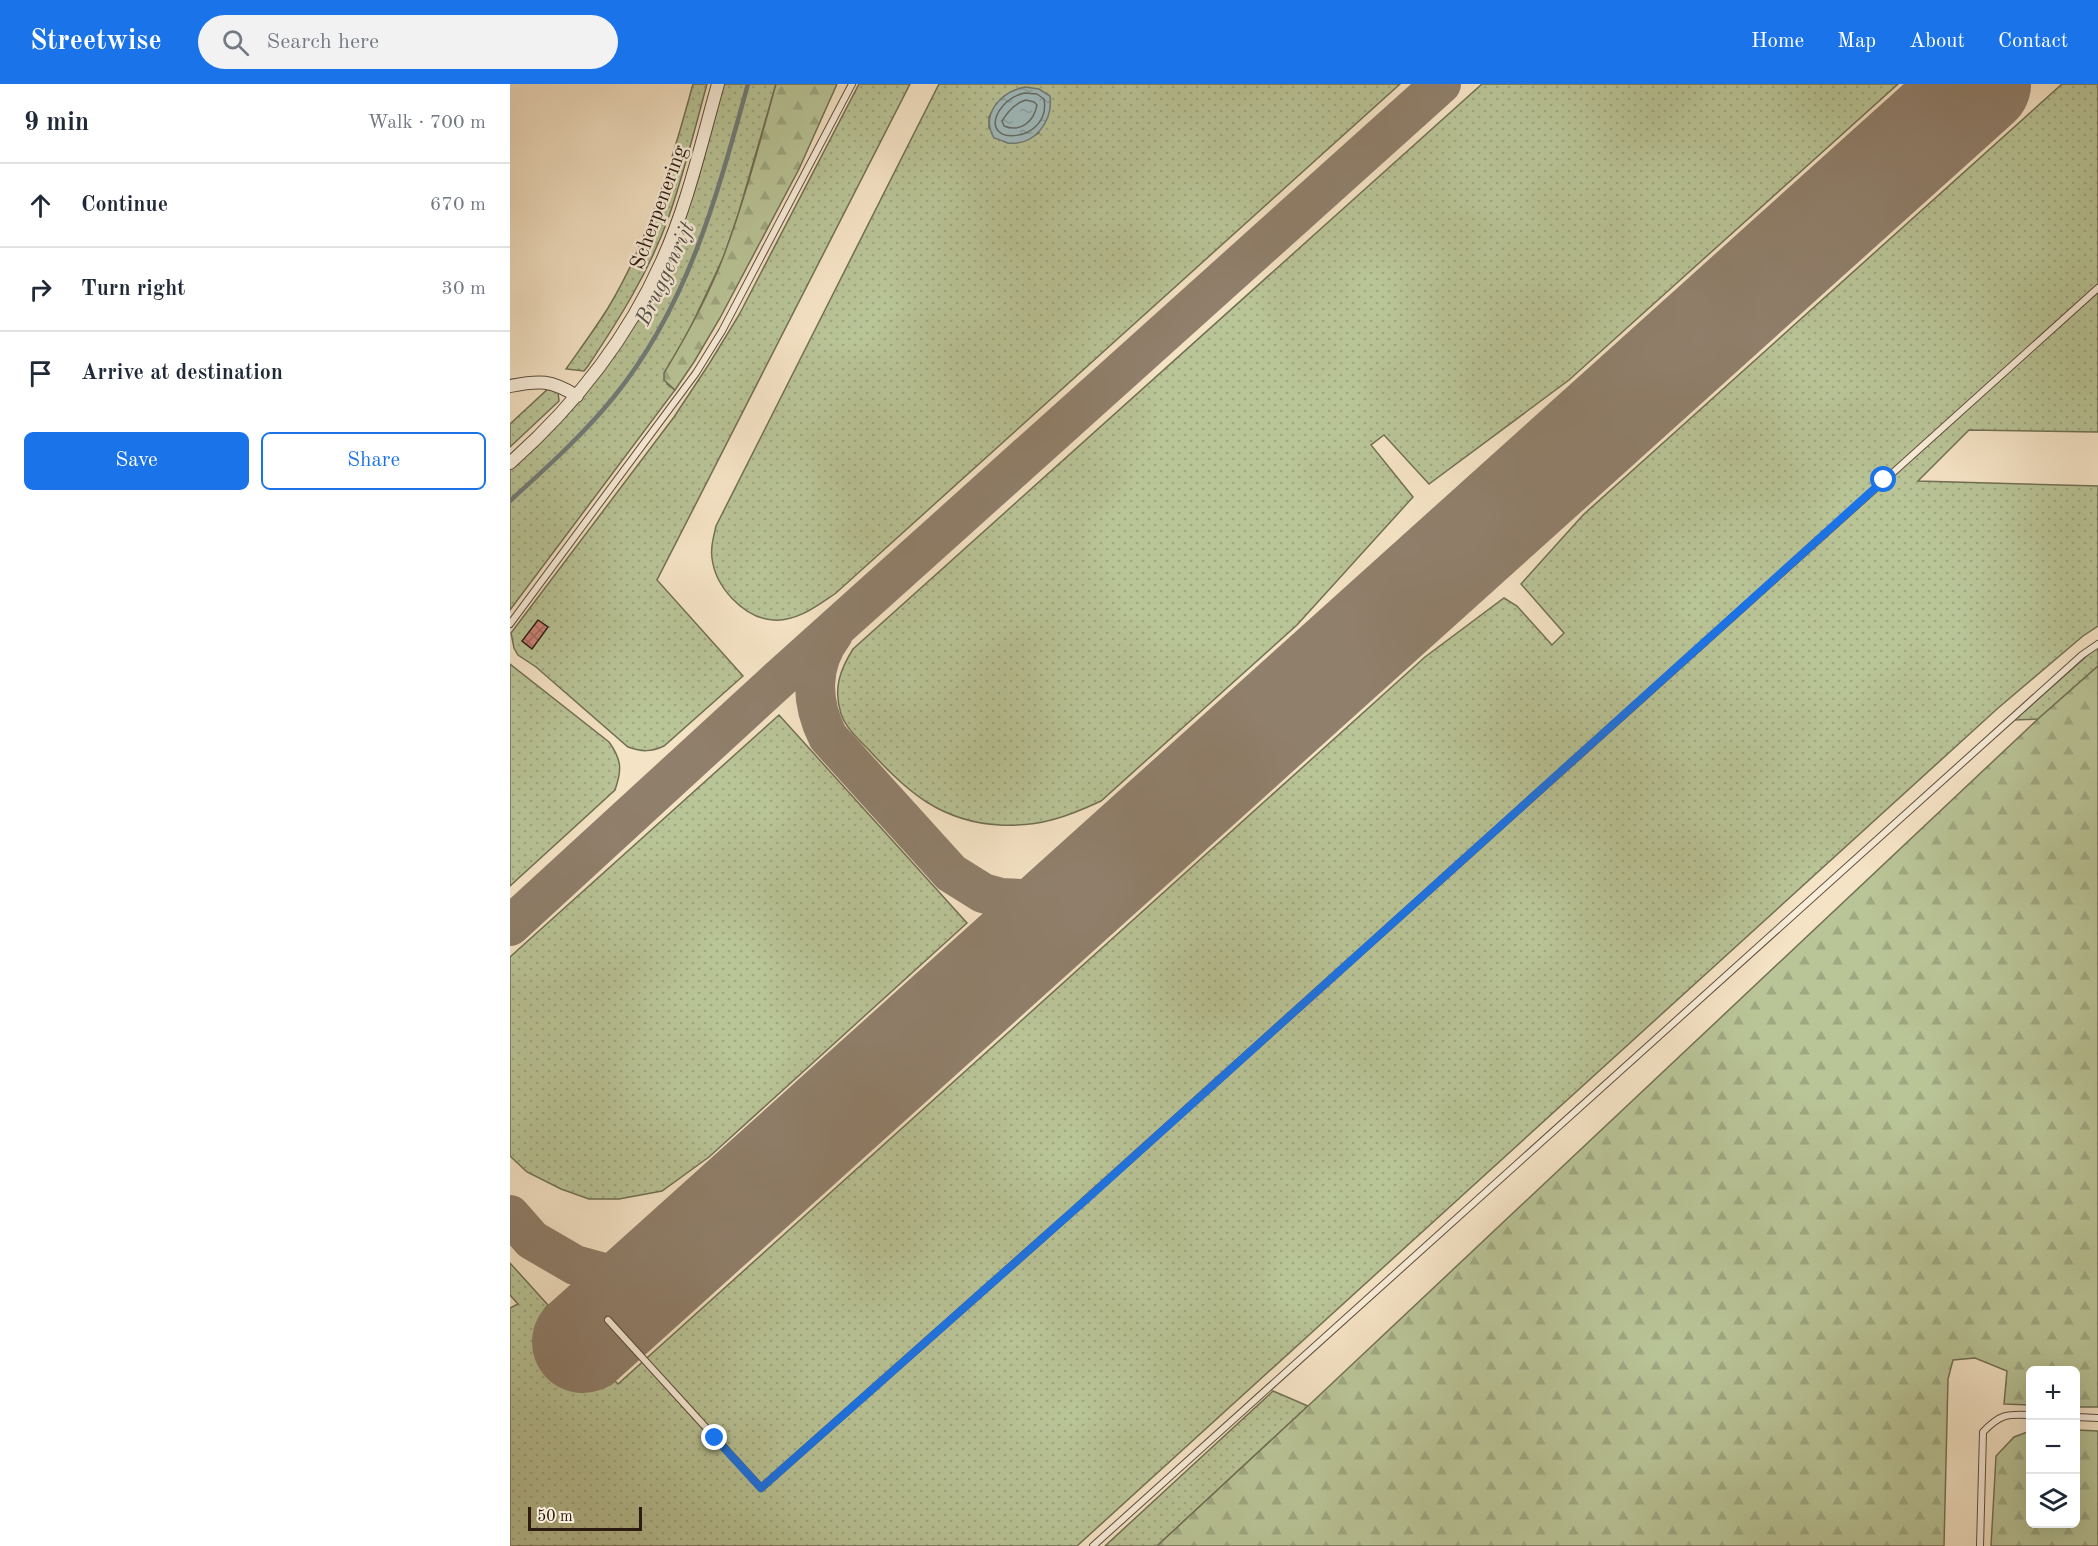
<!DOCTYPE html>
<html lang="en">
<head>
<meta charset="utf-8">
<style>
  :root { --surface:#fff; --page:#f2f2f3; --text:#1f2937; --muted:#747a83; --line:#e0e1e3; --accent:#1a73e8 }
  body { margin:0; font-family:"Old Standard TT",serif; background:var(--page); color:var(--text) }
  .controls { position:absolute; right:18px; bottom:18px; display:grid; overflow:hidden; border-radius:9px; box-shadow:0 6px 24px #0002 }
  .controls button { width:54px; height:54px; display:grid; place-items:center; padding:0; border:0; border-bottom:2px solid var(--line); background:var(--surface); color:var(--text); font:30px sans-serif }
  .scale { position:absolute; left:18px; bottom:15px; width:114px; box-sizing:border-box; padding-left:6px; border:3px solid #2c1b11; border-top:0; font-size:16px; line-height:21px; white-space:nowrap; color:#2c1b11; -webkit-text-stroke:4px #f8edd9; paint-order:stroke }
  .stop { position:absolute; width:18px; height:18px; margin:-14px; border:4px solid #1a73e8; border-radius:50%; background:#fff }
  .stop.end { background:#1a73e8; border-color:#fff; box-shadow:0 2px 6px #0008 }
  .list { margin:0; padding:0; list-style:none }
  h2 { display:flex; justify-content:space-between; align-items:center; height:78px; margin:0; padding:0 24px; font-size:26px }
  h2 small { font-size:20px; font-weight:400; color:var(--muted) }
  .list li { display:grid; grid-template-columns:39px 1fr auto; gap:18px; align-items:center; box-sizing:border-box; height:84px; padding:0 24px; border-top:2px solid var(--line) }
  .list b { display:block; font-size:22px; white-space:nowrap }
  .list em { font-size:20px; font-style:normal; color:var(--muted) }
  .actions { display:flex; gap:12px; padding:18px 24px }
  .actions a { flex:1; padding:14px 0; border:2px solid var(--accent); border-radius:9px; text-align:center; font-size:21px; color:var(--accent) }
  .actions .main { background:var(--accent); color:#fff }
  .icon { flex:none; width:33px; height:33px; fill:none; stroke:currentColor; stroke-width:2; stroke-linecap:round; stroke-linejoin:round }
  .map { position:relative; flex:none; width:1588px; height:1462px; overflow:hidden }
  header { display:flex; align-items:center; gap:36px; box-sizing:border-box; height:84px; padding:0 30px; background:var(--accent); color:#fff }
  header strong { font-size:28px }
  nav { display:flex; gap:33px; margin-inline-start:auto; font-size:21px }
  .search { width:420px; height:54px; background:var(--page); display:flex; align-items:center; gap:15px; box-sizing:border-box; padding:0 21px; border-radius:33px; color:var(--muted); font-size:22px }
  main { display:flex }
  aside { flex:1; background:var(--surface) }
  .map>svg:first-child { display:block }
  .grass { fill:url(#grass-dots); stroke:#727054; stroke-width:1.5; fill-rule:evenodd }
  .forest { fill:url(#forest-firs); stroke:#727054; stroke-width:1.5 }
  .water { fill:url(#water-ripples); stroke:#727c79; stroke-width:1.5 }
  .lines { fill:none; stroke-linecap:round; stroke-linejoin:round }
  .shore { stroke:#666c68; stroke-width:1.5 }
  .stream { stroke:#727c79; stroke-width:4.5 }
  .taxiway { stroke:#907f6b; stroke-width:40 }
  .runway { stroke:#907f6b; stroke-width:102 }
  .building { fill:url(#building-cross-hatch); stroke:#2c1b11; stroke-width:1.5 }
  .lane-casing { stroke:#5e4d3e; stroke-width:8 }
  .street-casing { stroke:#5e4d3e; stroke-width:14 }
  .lane { stroke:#f8edd9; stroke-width:6 }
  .street { stroke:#f8edd9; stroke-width:12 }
  .route { stroke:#1a73e8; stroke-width:8 }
  .labels { text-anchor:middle; stroke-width:5; stroke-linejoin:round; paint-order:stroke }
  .street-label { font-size:21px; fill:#2c1b11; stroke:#f8edd9 }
  .water-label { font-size:22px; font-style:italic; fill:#55534e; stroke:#f8edd9 }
</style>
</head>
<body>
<header>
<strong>Streetwise</strong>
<div class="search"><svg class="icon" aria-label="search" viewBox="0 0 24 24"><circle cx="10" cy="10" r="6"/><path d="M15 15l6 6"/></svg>Search here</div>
<nav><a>Home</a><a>Map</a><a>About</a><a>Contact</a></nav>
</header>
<main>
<aside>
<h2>9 min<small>Walk · 700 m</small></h2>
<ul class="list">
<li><svg class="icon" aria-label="ahead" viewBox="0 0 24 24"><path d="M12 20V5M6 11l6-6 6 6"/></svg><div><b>Continue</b></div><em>670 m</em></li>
<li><svg class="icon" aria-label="right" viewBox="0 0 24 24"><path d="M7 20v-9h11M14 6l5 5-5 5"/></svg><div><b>Turn right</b></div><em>30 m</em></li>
<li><svg class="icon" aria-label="arrive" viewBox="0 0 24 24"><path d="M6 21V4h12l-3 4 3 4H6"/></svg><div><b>Arrive at destination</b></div></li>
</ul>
<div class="actions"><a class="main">Save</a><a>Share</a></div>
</aside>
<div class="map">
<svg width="1588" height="1462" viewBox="0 0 1588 1462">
  <defs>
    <pattern id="grass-dots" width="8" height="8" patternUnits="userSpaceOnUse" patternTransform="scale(1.5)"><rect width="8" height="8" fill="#b9c497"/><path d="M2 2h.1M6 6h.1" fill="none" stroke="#9fa881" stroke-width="1.8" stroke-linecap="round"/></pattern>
    <pattern id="forest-firs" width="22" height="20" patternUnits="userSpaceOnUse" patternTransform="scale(1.5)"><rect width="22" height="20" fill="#b9c497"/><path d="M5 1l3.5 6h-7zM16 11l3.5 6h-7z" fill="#9fa881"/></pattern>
    <pattern id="water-ripples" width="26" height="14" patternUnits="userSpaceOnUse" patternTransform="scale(1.5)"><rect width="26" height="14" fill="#a0bcbe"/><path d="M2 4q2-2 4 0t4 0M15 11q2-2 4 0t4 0" fill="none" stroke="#8aa1a2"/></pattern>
    <pattern id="building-cross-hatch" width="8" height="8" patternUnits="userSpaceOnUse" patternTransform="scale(1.5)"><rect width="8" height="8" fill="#ce8379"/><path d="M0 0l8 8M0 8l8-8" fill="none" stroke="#a76a62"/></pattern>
  </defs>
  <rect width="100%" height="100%" fill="#f5e3c5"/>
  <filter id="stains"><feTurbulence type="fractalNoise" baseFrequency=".00333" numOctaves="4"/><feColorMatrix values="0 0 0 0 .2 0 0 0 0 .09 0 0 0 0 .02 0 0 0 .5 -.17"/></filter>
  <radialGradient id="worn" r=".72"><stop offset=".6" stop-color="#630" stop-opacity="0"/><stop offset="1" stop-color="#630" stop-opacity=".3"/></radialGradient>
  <path class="grass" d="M183,0H197C185,44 174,89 159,132C140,186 110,234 78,282L74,287L56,285C70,265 85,245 98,224C139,156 162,77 183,0Z
    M214,0H266L228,131L214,172L178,249L157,300L165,306L0,526V383L125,239Z
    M349,0H400L147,496L233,592L154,662C141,668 132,668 118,663L26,583L8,571L4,564L1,549L164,333L199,280L229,231Z
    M429,0H890L326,509C308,521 287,538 263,536C233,534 205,502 202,474C200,463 204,452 206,442ZM487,19L529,49L514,57L498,59L479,44V33Z
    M972,0H1388L1059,296L919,400L874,351L861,361L903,413L787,541L591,717C557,733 529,743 490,741C431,738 396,707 359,666C348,655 336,644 331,630C323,604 330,586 343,565Z
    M1552,0H1588V348L1459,346L1408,397L1588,402V542L1573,552L1487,625L567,1462H0V1224L8,1220L0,1211V1179L38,1221L34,1226L100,1301L105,1297L108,1300L915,573L994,514L1007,522L1042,561L1054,549L1011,500L1073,431Z
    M40,303L48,308L49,317L0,363V340Z
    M1588,562V582L1528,635L1504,636Z
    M0,580L99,658C112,676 112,686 105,706L0,802Z
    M269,631L457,839L199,1073L152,1107L109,1115H79L51,1105L17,1088L0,1072V873Z
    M763,1307L798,1322L647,1462H595Z"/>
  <path class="forest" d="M266,0H327L289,85L210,234L184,278L165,306L154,296V289C177,251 198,213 214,171C235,115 250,57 266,0Z
    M1588,582V1323H1566V1286H1520V1321L1494,1320L1497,1287L1465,1274L1443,1276L1438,1295L1434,1462H647L798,1322L1528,635Z
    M1566,1346L1588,1347V1462H1481L1486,1372L1504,1353L1520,1347V1440H1566Z"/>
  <path class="water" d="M515,3L529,5L540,12C543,36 526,62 498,59C494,58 489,55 484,54C470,30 491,8 515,3Z"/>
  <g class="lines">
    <path class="shore" d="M515,9L527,10L534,15C542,59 468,64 489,27C495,18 504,11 515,9Z
      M516,16L524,18L527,21C524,37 511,49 494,42L492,37C498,27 505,19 516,16Z"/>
    <path class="stream" d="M0,417C36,384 72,352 103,314C178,222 207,112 238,0"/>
    <path class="taxiway" d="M323,550C299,581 301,619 318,653L441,789L473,809L491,814L536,816L556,810L581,796L608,777
      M0,842L268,596L931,0
      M0,1131L22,1156L65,1181L105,1192L142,1183L179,1162"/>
    <path class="runway" d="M73,1258L1470,0"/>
  </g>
  <path class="building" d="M28,536L38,543L22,565L12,557Z"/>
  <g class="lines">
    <defs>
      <path id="lane" d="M0,540L186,289L212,247L342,0
        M98,1236L251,1404L562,1128L1588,204
        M1566,1333L1588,1334
        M583,1462L1572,571L1588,560
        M1470,1462L1473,1348C1490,1330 1497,1330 1520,1331"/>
      <path id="street" d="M0,302C30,296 41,296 67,312
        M0,379C63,323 116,257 151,179C177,123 191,60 208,0"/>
    </defs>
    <use href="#lane" class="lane-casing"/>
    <use href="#street" class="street-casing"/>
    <use href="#lane" class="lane"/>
    <use href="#street" class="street"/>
  </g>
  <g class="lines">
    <path class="route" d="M205,1354L251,1404L580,1112L1374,396"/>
  </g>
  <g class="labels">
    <g class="street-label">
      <text transform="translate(148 123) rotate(-70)" y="7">Scherpenering</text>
    </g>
    <g class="water-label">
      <text transform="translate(154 189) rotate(-65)" y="8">Bruggenrijt</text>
    </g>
  </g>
  <rect width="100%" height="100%" filter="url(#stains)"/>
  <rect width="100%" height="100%" fill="url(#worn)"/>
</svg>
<div class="controls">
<button>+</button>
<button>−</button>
<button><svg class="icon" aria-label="layers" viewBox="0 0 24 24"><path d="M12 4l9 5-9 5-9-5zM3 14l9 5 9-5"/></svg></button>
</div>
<div class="scale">50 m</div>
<div class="stop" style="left:1374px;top:396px"></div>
<div class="stop end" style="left:205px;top:1354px"></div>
</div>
</main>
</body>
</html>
